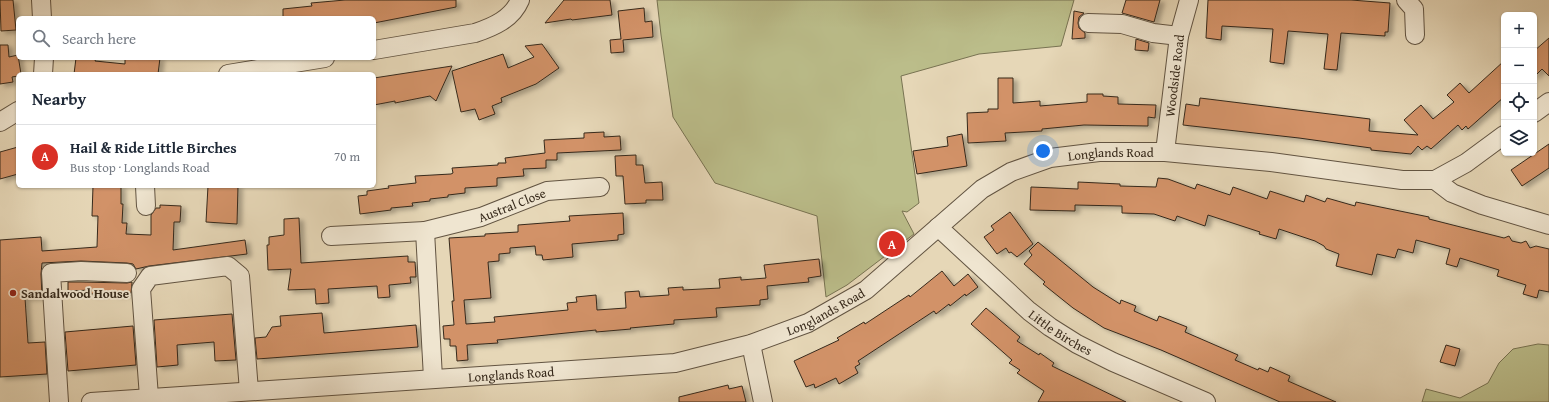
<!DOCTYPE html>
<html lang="en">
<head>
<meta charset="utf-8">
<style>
  :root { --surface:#fff; --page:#f2f2f3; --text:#1f2937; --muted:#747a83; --line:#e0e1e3; --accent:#d93025 }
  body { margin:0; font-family:"Gentium Book Plus",serif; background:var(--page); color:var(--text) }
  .controls { position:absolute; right:12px; top:12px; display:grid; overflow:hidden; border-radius:6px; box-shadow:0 1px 3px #0004 }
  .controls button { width:36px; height:36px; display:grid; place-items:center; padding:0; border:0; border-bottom:1px solid var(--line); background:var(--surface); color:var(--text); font:20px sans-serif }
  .you { position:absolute; left:1043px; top:151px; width:14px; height:14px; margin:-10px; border:3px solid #fff; border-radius:50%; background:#1a73e8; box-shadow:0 0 0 6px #1a73e833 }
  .badge { display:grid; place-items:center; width:26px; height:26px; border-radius:50%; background:var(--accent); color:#fff; font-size:13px; font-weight:700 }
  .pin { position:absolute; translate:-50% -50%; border:2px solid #fff; box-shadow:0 1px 4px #0006 }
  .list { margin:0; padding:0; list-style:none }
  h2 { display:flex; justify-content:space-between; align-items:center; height:52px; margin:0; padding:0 16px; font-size:17px }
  h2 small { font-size:13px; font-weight:400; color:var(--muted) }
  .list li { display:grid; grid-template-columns:26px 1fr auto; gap:12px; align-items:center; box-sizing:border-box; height:64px; padding:0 16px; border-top:1px solid var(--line) }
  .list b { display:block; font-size:15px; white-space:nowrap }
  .list p { margin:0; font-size:13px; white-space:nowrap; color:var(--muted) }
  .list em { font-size:13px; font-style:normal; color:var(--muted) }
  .icon { flex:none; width:22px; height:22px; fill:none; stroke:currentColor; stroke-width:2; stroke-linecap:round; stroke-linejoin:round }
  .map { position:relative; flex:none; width:1549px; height:402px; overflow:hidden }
  .search { position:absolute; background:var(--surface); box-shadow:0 1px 3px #0004; left:16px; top:16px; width:360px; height:44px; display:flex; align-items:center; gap:10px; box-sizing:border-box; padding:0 14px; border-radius:6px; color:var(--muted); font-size:15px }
  .panel { position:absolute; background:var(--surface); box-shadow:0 1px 3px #0004; left:16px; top:72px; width:360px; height:116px; border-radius:6px }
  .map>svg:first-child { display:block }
  .green { fill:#bbbd8a; stroke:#787352 }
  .building { fill:#d29268; stroke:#36291b; filter:url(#shadow) }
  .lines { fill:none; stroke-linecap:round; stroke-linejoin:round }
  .minor-casing { stroke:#625442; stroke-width:20 }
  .minor { stroke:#efe5d0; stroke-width:18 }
  .poi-dot { fill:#8f2418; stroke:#efe5d0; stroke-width:1.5 }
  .labels { text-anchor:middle; stroke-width:4; stroke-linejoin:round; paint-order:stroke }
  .street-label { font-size:13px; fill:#36291b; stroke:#efe5d0 }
  .poi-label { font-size:13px; font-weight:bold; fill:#36291b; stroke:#efe5d0; text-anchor:start }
</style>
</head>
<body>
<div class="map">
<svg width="1549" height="402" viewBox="0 0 1549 402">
  <defs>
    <filter id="shadow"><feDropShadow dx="4.5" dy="2.5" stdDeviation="2" flood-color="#0004"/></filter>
  </defs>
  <rect width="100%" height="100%" fill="#e6d7b7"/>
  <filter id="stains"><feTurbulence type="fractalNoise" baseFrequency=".005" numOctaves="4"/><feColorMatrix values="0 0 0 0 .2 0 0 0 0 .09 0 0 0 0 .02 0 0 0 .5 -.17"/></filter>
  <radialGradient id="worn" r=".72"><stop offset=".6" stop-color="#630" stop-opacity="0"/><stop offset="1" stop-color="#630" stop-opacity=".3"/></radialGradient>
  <path class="green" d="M657,0H1074L1061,46L979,54L901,76L919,203L907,212L902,211L914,234L847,285L826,297L817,216L715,183L673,117L661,35Z
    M1538,344L1549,345V402H1422L1426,389L1460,398L1488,383L1499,363L1513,349Z"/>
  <path class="building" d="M0,0H13L16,30L1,31Z
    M345,0H456V7L374,23V18H283V9L312,6L311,3Z
    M564,0H610L612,15L572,20L571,19L545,23Z
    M1126,0H1160L1154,22L1122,13Z
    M1208,0H1351L1390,3L1388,32H1385V36L1341,33L1337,70L1324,69L1328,34L1288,31L1284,64L1270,62L1273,29L1222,26L1221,40L1206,38Z
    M644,8L645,22L652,21L653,37L623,40L624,52L611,53L610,40L621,39L618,11Z
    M1074,11L1084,13L1079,17L1078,23L1079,28L1085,33V38L1072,39Z
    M1549,38V76L1542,69L1534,77V51Z
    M1136,39L1149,43L1148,51L1135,50Z
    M542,44L559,68L536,84L501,98L502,102L492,106L495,114L479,120L475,109L461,112L452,71L503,54L508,68L534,57L525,46Z
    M0,45H8L9,57L18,55L21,74H18V76L12,77L13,82L0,84Z
    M76,58H96L95,61L125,64V58H160L158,74H74Z
    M1504,61V97L1468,129L1466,126L1462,130L1458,125L1431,149L1427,146L1422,150L1418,146L1411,154L1371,150V148L1299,138L1183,125L1186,104L1199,106L1200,98L1370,119L1369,131L1418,135L1404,120L1414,111L1421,105L1433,119L1454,102L1447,95L1460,83L1469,93Z
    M452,66L436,101L430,96L395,103V101L374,105V78Z
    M998,78H1013V103L1040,101V106L1087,102V94H1103V96L1118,97V104L1156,105L1155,118L1148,117V126L1084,125L1042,129V131L1005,133L1006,141L968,143L967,113L988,112V109H998Z
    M604,132V137L620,136L621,150L557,153V160H546V168L523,169L524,176L497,178V186L465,188V193L448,195V197L430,199V201L412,203L413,206L391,208V210L360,214L358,196L367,195V191L389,188L388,186L416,183L415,176L451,174L453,173L452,168L498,165V163H506L505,158L545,153L544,140L584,138V133Z
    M962,134L967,166L917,174L913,151L948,146L947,137Z
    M1549,144V168L1522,186L1511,170Z
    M18,147V174L0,179V152Z
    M636,155V165H643L645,183L662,182L663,200H646V203L625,204L623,176H616L615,156Z
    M1158,178L1168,179L1195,189L1197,184L1230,195L1233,187L1267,199L1270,191L1304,202L1306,195L1325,202L1327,198L1355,206L1356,202L1429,217V219L1504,238L1509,236L1512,241L1521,243L1526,241L1530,248L1536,246L1549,249V292L1539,290L1537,298L1523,294L1526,285L1497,276L1499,270L1460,258L1457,267L1446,264L1450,249L1416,240L1413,253L1398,249L1395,258L1377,254L1372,275L1336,266L1339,254L1326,249L1324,246L1315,241L1279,229L1276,239L1259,234L1260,232L1208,215L1205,226L1177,216L1175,221L1154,214L1122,213V206L1075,205V211L1030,210L1031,187L1078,189V182L1120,184V186L1156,187Z
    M93,186H121V204H123L122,223H127L126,234L151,235V215L156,208H160V205L181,206L180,222H174L173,250L245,240L247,254L149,266L136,269L133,264L127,263L81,261L42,263L41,274L42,297L25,298L28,343L45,342L47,374L0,377V240L41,237L42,251L97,247L98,216H92Z
    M208,186H238L237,224L206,222Z
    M1010,212L1033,244L1017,257L1011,252L1009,253L1006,248L997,254L984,237L994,230L991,226Z
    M623,213L624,234L618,235V240L572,244L573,257L543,260L542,255H536L535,246L510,248V253L499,254V261L488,262L491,298L464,300L466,324L495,322L494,317L568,310L567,303L577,302L576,297L596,295L597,310L626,308L625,292L639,291L640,297L669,295L668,288L683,287V290L720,288L719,279L741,277V280L766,278L764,265L819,259L821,276L808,278L809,282L767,286L768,299L760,300V305L716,308L717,317L674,320V324L630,328L631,329L596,332V330L497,340L498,343L467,345L468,360L457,361L456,346H450V339H444L443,326L454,325L452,301H454L449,238L485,236V234L518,232V225L570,221L569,216Z
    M299,218L301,263L408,256V262H415L416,277H410L411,283L389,285L390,297L378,298L377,286L328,289L329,303L316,304L315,289L288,290L291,269L268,270L267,245H269V237L284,235V219Z
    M1038,242L1093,287L1120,304L1121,300L1136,306L1134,311L1157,321L1159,316L1187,327L1185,332L1238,355L1235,360L1258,370L1259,368L1268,372L1270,367L1290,376L1288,381L1336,402H1280L1161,350L1104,328L1073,308L1043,284L1045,282L1024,264L1032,255L1029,251Z
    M942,271L954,286L968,274L978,287L966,296L965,294L950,306L949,304L936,314L934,311L858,361L860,364L855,367L858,373L851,377L839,384L836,378L815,388L814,384L806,387L794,361L839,340L837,338L864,322L865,324L909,295L910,297Z
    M68,282H81L127,283L132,282V283L131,293L116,295L115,292L91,294V290L68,291Z
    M986,308L1020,337L1017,341L1039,355L1040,353L1054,363L1052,366L1126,402H1038L1044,391L1017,373L1020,370L1009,363L1012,360L971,324Z
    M322,313L324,333L416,325L418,347L257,359L255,338L266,337L272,327L281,326L280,316Z
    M232,314L236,360L215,361L214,342L177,345L178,365L157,367L154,320Z
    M133,326L136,365L68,371L65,332Z
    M1446,345L1460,349L1455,366L1440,362Z
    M728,385L729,389L742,386L746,402H679V397Z"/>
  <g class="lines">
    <defs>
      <g id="minor">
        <path d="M41,0L42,18"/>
        <path d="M1406,0L1414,9L1415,35"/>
        <path d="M1088,23L1122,24L1153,33L1179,36"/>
        <path d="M374,50L475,33C493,27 512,19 520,0"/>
        <path d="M43,74L44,58"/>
        <path d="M228,74L325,58"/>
        <path d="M1534,113L1549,102"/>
        <path d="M0,122L18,111"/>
        <path id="s1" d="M1165,152L1179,36L1189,0"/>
        <path d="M1435,180L1452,193L1482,205L1549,225"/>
        <path d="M145,186L146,206"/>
        <path id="s2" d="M938,227L1029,311L1050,327L1077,344L1113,362L1206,402"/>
        <path d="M331,236L425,231"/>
        <path d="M751,344L763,402"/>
        <path id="s3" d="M433,378L425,231L481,217L547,191L600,187"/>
        <path d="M149,397L141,289L150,276L228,266L240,276L249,391"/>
        <path d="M59,402L51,273L81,271L127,273"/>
        <path id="s4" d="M91,402L675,363L751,344L808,323L866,290L982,189L1011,172L1050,158L1099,152H1165L1271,162L1402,180H1435L1466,163L1504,135"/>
      </g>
    </defs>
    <use href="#minor" class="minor-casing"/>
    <use href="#minor" class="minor"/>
  </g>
  <circle class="poi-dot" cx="13" cy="293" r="4"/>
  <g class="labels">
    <g class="street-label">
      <text dy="5" stroke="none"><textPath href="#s1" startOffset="77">Woodside Road</textPath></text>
      <text dy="5" stroke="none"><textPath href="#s4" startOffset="1081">Longlands Road</textPath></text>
      <text dy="5" stroke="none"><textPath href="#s3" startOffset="238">Austral Close</textPath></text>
      <text dy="5" stroke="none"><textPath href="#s4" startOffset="745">Longlands Road</textPath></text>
      <text dy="5" stroke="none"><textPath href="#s2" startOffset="162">Little Birches</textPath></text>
      <text dy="5" stroke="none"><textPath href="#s4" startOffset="421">Longlands Road</textPath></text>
    </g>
    <g class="poi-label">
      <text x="21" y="298">Sandalwood House</text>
    </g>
  </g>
  <rect width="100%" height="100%" filter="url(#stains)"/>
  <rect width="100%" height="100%" fill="url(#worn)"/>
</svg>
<div class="controls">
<button>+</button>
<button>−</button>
<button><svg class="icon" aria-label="locate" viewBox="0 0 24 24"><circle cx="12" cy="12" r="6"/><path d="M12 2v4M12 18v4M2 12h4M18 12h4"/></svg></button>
<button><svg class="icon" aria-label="layers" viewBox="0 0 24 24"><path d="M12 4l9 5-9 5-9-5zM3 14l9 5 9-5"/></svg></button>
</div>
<div class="you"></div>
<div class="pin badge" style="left:892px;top:244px">A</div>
<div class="search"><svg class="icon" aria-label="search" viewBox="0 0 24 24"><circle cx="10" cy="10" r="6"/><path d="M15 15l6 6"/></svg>Search here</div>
<section class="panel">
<h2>Nearby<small></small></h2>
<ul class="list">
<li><span class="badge">A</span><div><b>Hail &amp; Ride Little Birches</b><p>Bus stop · Longlands Road</p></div><em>70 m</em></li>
</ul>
</section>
</div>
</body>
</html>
